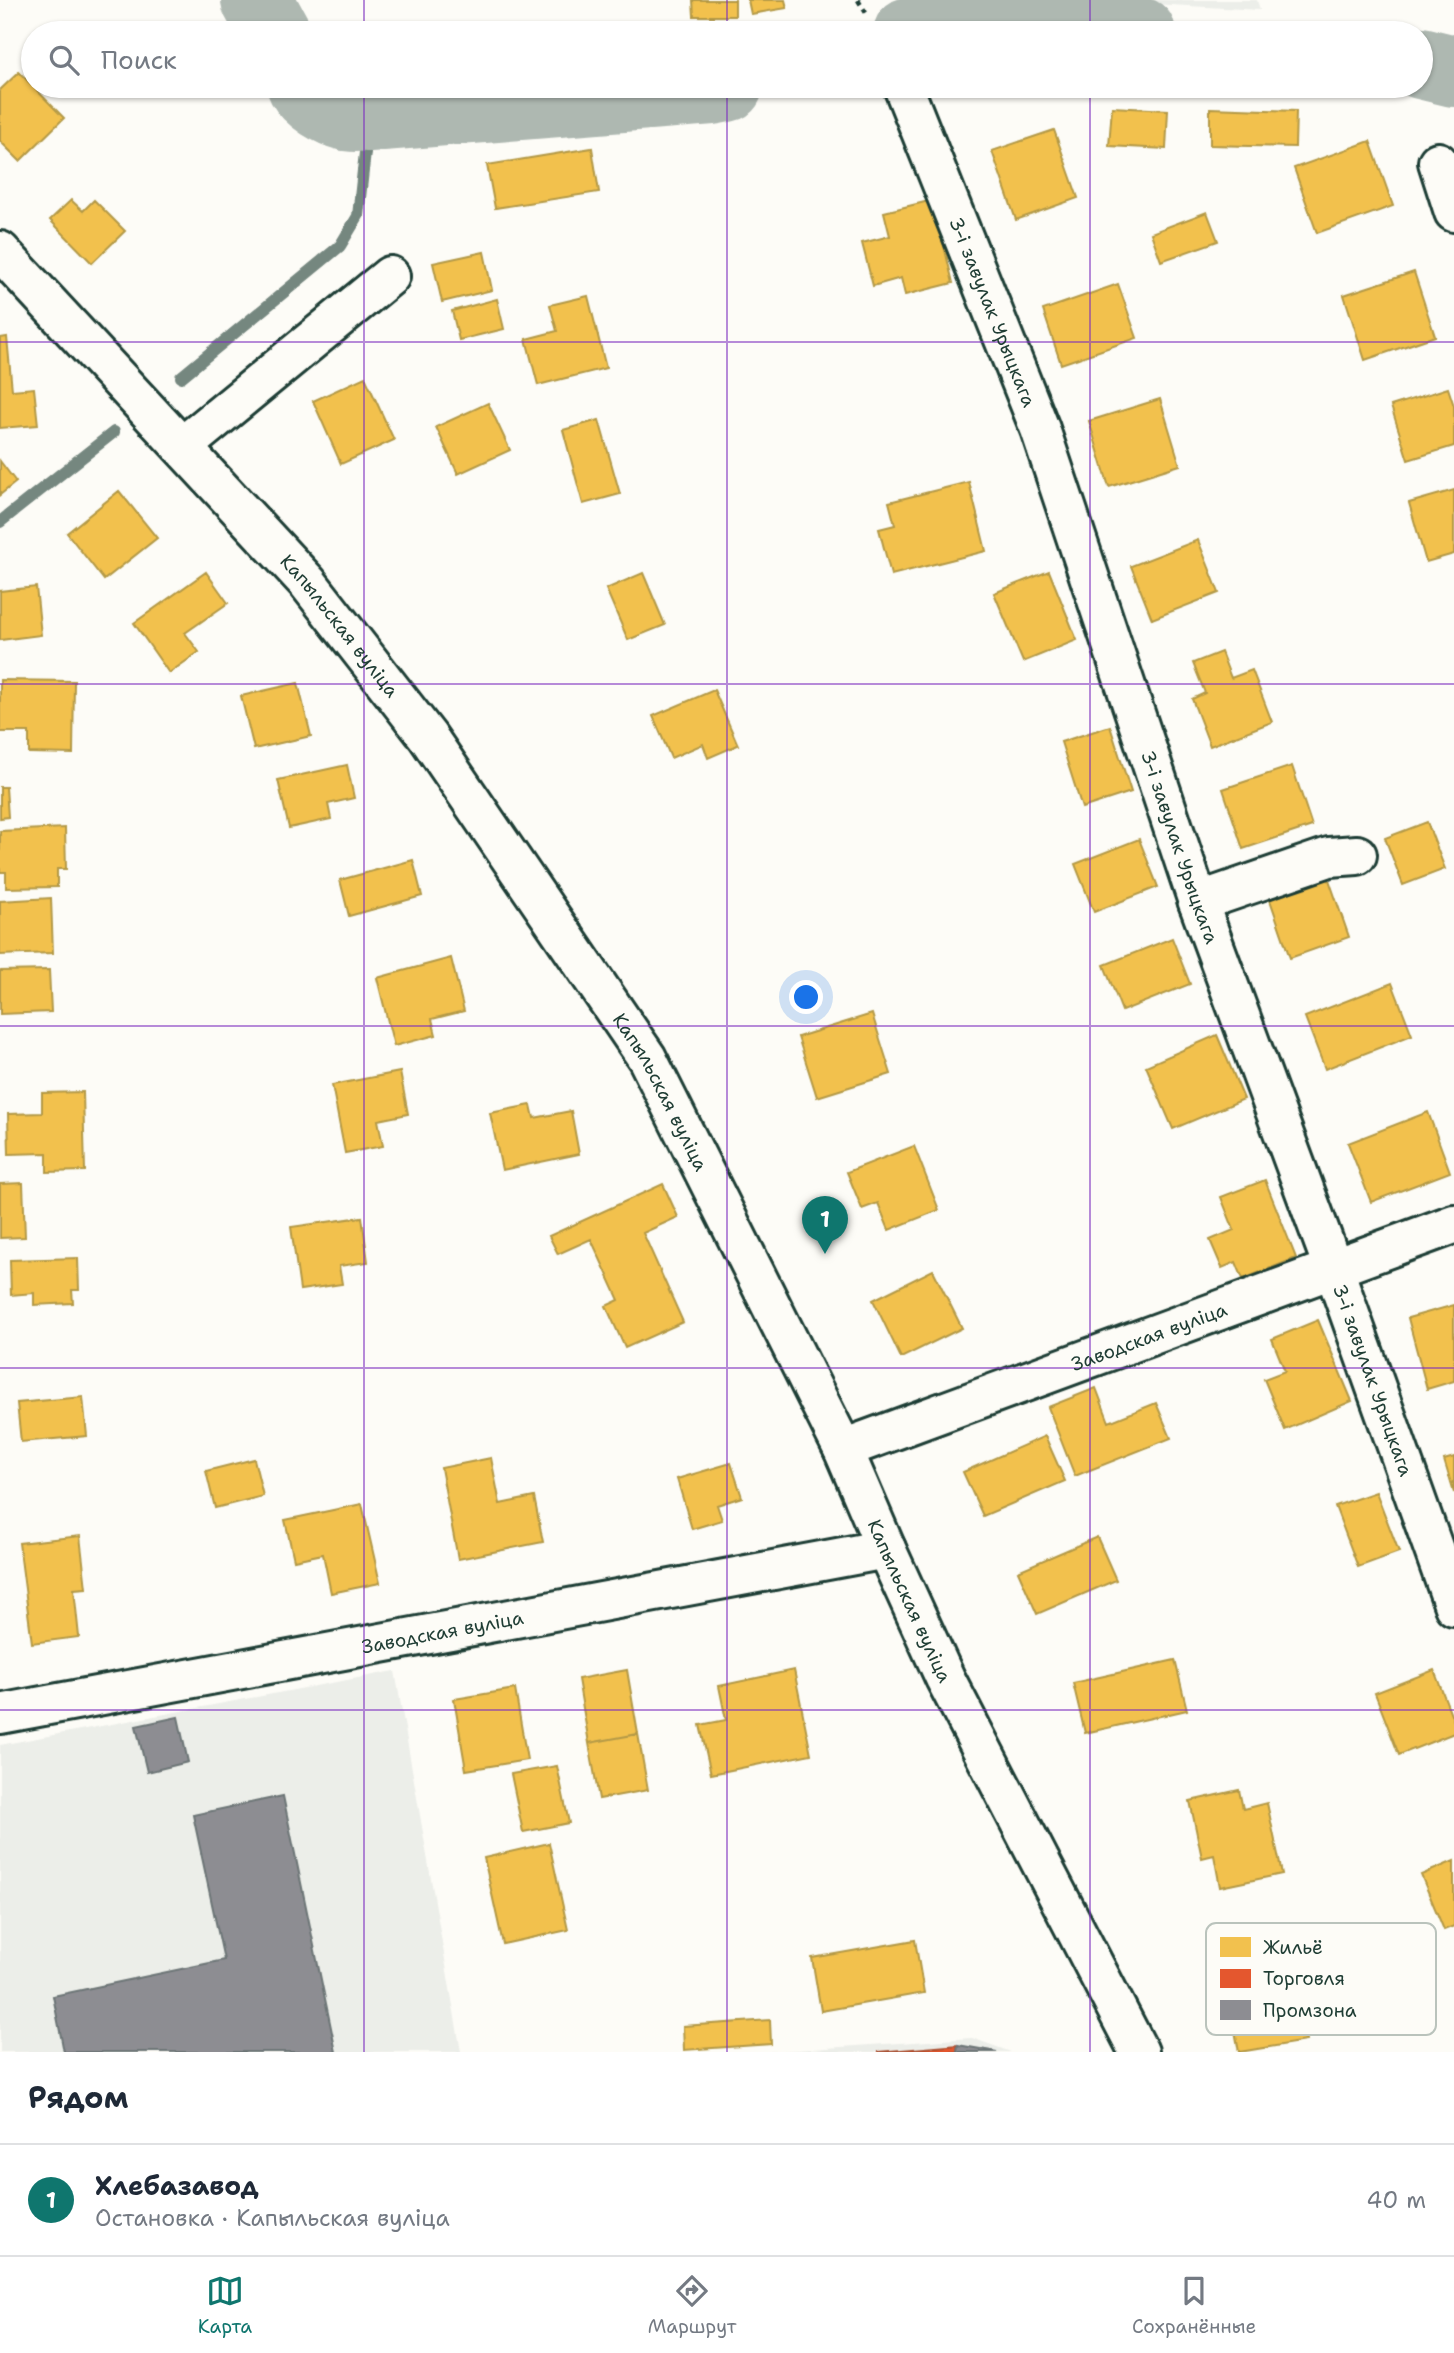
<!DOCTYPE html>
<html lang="ru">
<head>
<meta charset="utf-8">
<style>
  :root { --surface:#fff; --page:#f6f6f7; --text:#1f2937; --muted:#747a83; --line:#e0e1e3; --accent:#0f766e }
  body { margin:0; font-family:"Shantell Sans",sans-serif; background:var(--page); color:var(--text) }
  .you { position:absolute; left:807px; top:998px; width:24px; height:24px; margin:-18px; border:5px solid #fff; border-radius:50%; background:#1a73e8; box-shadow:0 0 0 10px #1a73e833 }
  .badge { display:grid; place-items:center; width:46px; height:46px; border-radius:50%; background:var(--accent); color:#fff; font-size:23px; font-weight:700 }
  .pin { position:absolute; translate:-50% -58px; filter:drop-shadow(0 2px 4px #0008) }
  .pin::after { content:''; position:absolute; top:37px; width:24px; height:21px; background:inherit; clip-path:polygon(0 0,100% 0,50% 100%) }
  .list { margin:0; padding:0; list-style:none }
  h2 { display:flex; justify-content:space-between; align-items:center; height:91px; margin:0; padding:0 28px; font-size:30px }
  h2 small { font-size:23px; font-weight:400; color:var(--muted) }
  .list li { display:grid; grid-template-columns:46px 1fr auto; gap:21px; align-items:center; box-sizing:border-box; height:112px; padding:0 28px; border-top:2px solid var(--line) }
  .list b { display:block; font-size:26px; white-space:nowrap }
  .list p { margin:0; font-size:23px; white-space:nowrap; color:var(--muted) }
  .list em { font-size:23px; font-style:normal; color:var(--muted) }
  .icon { flex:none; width:38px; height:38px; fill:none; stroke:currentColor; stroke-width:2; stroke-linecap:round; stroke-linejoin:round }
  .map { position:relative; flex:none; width:1454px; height:2052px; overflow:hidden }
  .search { position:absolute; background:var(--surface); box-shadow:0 2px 5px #0004; left:21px; right:21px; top:21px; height:77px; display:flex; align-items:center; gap:18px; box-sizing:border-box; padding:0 24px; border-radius:38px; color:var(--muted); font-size:26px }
  .sheet { height:203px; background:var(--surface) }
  nav { display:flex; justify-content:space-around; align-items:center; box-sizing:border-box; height:98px; border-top:2px solid var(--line); background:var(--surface); font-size:19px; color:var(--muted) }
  nav a { display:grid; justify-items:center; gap:4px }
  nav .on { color:var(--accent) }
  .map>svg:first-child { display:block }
  .built { fill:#eceee9 }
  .homes { fill:#f2c14e; stroke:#b39946; stroke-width:2 }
  .shops { fill:#e4572e; stroke:#a94f30; stroke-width:2 }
  .industry { fill:#8d8d92; stroke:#6c7576; stroke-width:2 }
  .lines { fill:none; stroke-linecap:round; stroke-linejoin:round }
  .stream { stroke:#75877f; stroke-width:12 }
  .river { stroke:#aeb8b1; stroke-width:72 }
  .minor-casing { stroke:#1f3d34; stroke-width:44 }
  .major-casing { stroke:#1f3d34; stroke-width:44 }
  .path { stroke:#1f3d34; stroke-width:4.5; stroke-dasharray:5 5; stroke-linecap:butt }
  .minor { stroke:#fdfcf7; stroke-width:38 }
  .major { stroke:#fdfcf7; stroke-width:38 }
  .grid { fill:none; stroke:#7b2cbf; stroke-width:2; stroke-opacity:0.55 }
  .labels { text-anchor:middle; stroke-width:7; stroke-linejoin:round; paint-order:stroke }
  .street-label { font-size:19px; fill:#1f3d34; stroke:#fdfcf7 }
  .key { fill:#fdfcf7; stroke:#bac3bc; stroke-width:2 }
  .key-label { font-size:19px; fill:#1f3d34 }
</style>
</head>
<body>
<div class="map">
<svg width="1454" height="2052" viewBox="0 0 1454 2052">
  <rect width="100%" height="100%" fill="#fdfcf7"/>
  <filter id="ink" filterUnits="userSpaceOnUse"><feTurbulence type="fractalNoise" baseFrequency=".0143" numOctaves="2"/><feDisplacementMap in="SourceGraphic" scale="14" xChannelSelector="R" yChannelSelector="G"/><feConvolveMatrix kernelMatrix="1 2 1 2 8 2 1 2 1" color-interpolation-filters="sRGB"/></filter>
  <g filter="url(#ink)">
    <path class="built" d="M1080,0H1257L1260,10Z
      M395,1671L461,2052H0V1745Z
      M972,2038L1011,2052H768Z"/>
    <path class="homes" d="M693,0H735V16H694Z
      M748,0H785L787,8L751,14Z
      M19,72L64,118L20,161L0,141V90Z
      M1112,107L1168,110L1166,149L1109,146Z
      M1210,108L1296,111L1295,147L1210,145Z
      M1054,130L1078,198L1016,220L992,151Z
      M1370,141L1393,206L1317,233L1294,168Z
      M592,148L599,192L495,208L487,165Z
      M71,200L83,211L94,200L125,231L92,263L50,220Z
      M933,200L953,283L905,295L901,278L873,286L862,243L890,236L884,212Z
      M1207,212L1218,241L1161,261L1151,233Z
      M484,252L492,290L442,302L433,263Z
      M1414,272L1435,336L1365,360L1344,295Z
      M1118,284L1137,338L1061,364L1043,310Z
      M588,296L606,368L538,385L526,339L557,331L550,305Z
      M497,299L504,329L459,340L452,311Z
      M7,337L12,390L34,388L38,425L0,428V338Z
      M365,377L394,440L341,464L313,401Z
      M1448,388L1454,406V446L1408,460L1391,406Z
      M1160,399L1180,465L1109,487L1089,421Z
      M488,403L510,450L458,474L436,427Z
      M599,420L620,494L583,504L563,430Z
      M0,461L16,482L0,495Z
      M969,482L986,551L891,575L879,529L895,525L889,502Z
      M1454,490V554L1426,562L1409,503Z
      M119,491L157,538L104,580L67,533Z
      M1198,540L1219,593L1152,619L1131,566Z
      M1049,571L1077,640L1023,662L994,593Z
      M206,572L228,603L185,633L199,652L169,673L134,623Z
      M643,573L665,625L628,640L606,589Z
      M36,587L41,635L0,640V591Z
      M1221,652L1231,678L1252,670L1272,722L1210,746L1192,699L1205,693L1193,663Z
      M0,680L74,681L73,754L29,753V732H0Z
      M298,683L311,736L254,749L241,696Z
      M714,690L738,745L708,758L703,744L671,758L653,716Z
      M1110,726L1131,792L1082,808L1061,742Z
      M347,765L354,798L328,804L331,819L289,828L278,780Z
      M1292,766L1312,826L1243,849L1223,789Z
      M0,787H6L8,817L0,818Z
      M1427,822L1445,869L1403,885L1385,838Z
      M65,828L66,869H57V887L6,888V872H0V831Z
      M1139,839L1158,887L1094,912L1075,864Z
      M413,860L422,896L349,916L340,880Z
      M1326,871L1349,937L1290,958L1267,891Z
      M51,898L53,953L0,955V901Z
      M1172,938L1190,984L1122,1011L1104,965Z
      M451,958L464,1011L432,1019L436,1035L394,1046L377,978Z
      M49,970L51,1012L0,1014V971Z
      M1392,983L1412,1035L1325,1069L1305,1017Z
      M872,1014L891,1074L817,1097L798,1037Z
      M1217,1035L1244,1099L1173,1129L1146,1066Z
      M400,1072L408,1114L378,1120L383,1146L345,1153L332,1085Z
      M83,1092L85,1171L47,1172V1153L9,1154L8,1114L42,1113V1093Z
      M531,1105L534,1118L571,1111L579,1154L502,1170L490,1113Z
      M1428,1112L1450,1172L1371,1202L1348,1143Z
      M914,1146L939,1210L889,1230L878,1203L862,1209L847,1172Z
      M1265,1180L1296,1258L1243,1279L1236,1262L1222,1268L1210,1240L1234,1230L1221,1197Z
      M23,1183L25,1237L0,1238V1184Z
      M663,1184L678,1217L643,1233L683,1322L625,1348L606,1306L619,1300L591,1239L558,1254L549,1236Z
      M362,1217L368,1262L339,1266L342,1284L300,1290L291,1227Z
      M78,1258L79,1290H72L73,1303L34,1305V1293L11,1295L10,1260Z
      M933,1270L962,1328L901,1358L873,1300Z
      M1454,1305V1381L1427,1389L1408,1318Z
      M1318,1320L1352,1401L1285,1430L1264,1379L1285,1371L1272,1339Z
      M1096,1388L1109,1422L1156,1403L1171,1438L1075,1476L1048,1407Z
      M83,1397L87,1436L21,1442L17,1403Z
      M1045,1436L1065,1481L983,1516L963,1472Z
      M1454,1457V1493L1444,1460Z
      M491,1458L500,1504L534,1497L543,1542L458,1559L441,1468Z
      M254,1459L263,1496L215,1508L206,1471Z
      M731,1463L742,1497L717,1505L722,1520L692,1529L677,1479Z
      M1376,1492L1399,1552L1358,1567L1335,1506Z
      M362,1504L380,1583L331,1593L323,1554L294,1560L285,1520Z
      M80,1536L86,1588L74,1589L79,1637L32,1643L19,1543Z
      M1097,1537L1116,1580L1037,1614L1018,1571Z
      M1175,1660L1187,1710L1085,1733L1073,1683Z
      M627,1670L638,1734L589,1743L578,1679Z
      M794,1670L811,1754L711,1774L700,1725L726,1720L719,1686Z
      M1434,1670L1454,1722V1733L1399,1755L1375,1693Z
      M515,1689L527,1760L466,1770L454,1699Z
      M638,1734L648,1790L599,1799L589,1743Z
      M557,1766L569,1823L523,1832L511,1774Z
      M1239,1790L1243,1809L1267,1803L1282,1874L1220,1887L1214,1855L1202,1858L1190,1801Z
      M549,1843L568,1930L503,1944L484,1858Z
      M1454,1861V1926L1444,1930L1421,1875Z
      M915,1940L924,1993L821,2011L812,1958Z
      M1300,2003L1306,2041L1239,2052L1232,2015Z
      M770,2020L771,2044L684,2050L683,2026Z"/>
    <path class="shops" d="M958,2045L957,2052H878Z"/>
    <path class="industry" d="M178,1717L188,1762L147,1772L136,1726Z
      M283,1796L336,2052H64L53,1996L224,1960L193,1815Z
      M958,2045L997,2052H957Z"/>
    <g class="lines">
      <path class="stream" d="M181,377L340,246L358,216L369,116
        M0,522L114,432"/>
      <path class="river" d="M257,0L275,33
        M909,33L940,24L1140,33
        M1421,63L1454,71
        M303,86C310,99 331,111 346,115C353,117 362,115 369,116L712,89L727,86"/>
      <defs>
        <g id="minor">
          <path id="s1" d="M904,89L1040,429L1198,902L1333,1267L1454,1606"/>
          <path d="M1438,162L1454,212"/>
          <path d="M183,446L390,276"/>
          <path d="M1198,902L1329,857L1357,855"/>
          <path id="s2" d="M843,1449L1454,1224"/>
          <path id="s3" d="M0,1714L886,1549"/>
        </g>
        <g id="major">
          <path id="s4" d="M0,251L308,583L428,737L647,1058L843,1449L886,1549L945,1678L1139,2052"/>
        </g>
      </defs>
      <use href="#minor" class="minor-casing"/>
      <use href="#major" class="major-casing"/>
      <path class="path" d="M858,0L868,16"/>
      <use href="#minor" class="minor"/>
      <use href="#major" class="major"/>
    </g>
  </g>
  <path class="grid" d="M364,0V33M727,0V33M1090,0V33M364,86V2052M727,86V2052M1090,86V2052M0,342H1454M0,684H1454M0,1026H1454M0,1368H1454M0,1710H1454"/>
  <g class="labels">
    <g class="street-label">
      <text dy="7" stroke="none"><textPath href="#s1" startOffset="240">3-і завулак Урыцкага</textPath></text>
      <text dy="7" stroke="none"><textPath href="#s4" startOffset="506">Капыльская вуліца</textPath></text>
      <text dy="7" stroke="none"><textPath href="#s1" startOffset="807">3-і завулак Урыцкага</textPath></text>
      <text dy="7" stroke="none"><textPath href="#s4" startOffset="1073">Капыльская вуліца</textPath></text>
      <text dy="7" stroke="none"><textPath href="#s2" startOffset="326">Заводская вуліца</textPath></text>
      <text dy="7" stroke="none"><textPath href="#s1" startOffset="1374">3-і завулак Урыцкага</textPath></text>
      <text dy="7" stroke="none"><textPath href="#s4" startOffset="1640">Капыльская вуліца</textPath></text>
      <text dy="7" stroke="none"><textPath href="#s3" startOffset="450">Заводская вуліца</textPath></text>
    </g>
  </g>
  <rect x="1206" y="1923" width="230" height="112" rx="10" class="key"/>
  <rect x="1220" y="1937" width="31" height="20" fill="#f2c14e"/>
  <rect x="1220" y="1969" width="31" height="19" fill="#e4572e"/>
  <rect x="1220" y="2000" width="31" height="20" fill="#8d8d92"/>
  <g class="key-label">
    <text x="1263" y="1954">Жильё</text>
    <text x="1263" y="1985">Торговля</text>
    <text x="1263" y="2017">Промзона</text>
  </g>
</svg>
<div class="you"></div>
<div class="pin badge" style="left:825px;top:1254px">1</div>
<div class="search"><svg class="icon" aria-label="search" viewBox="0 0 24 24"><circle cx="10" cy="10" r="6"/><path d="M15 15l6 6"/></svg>Поиск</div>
</div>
<section class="sheet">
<h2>Рядом<small></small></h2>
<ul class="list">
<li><span class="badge">1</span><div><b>Хлебазавод</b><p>Остановка · Капыльская вуліца</p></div><em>40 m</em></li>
</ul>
</section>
<nav>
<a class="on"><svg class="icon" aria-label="map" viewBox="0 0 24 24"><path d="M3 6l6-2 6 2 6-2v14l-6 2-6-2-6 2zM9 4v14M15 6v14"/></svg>Карта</a>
<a><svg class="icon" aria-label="directions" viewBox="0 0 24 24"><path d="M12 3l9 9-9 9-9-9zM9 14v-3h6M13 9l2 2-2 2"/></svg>Маршрут</a>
<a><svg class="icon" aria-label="saved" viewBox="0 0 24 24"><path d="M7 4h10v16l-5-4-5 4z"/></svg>Сохранённые</a>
</nav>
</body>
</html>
